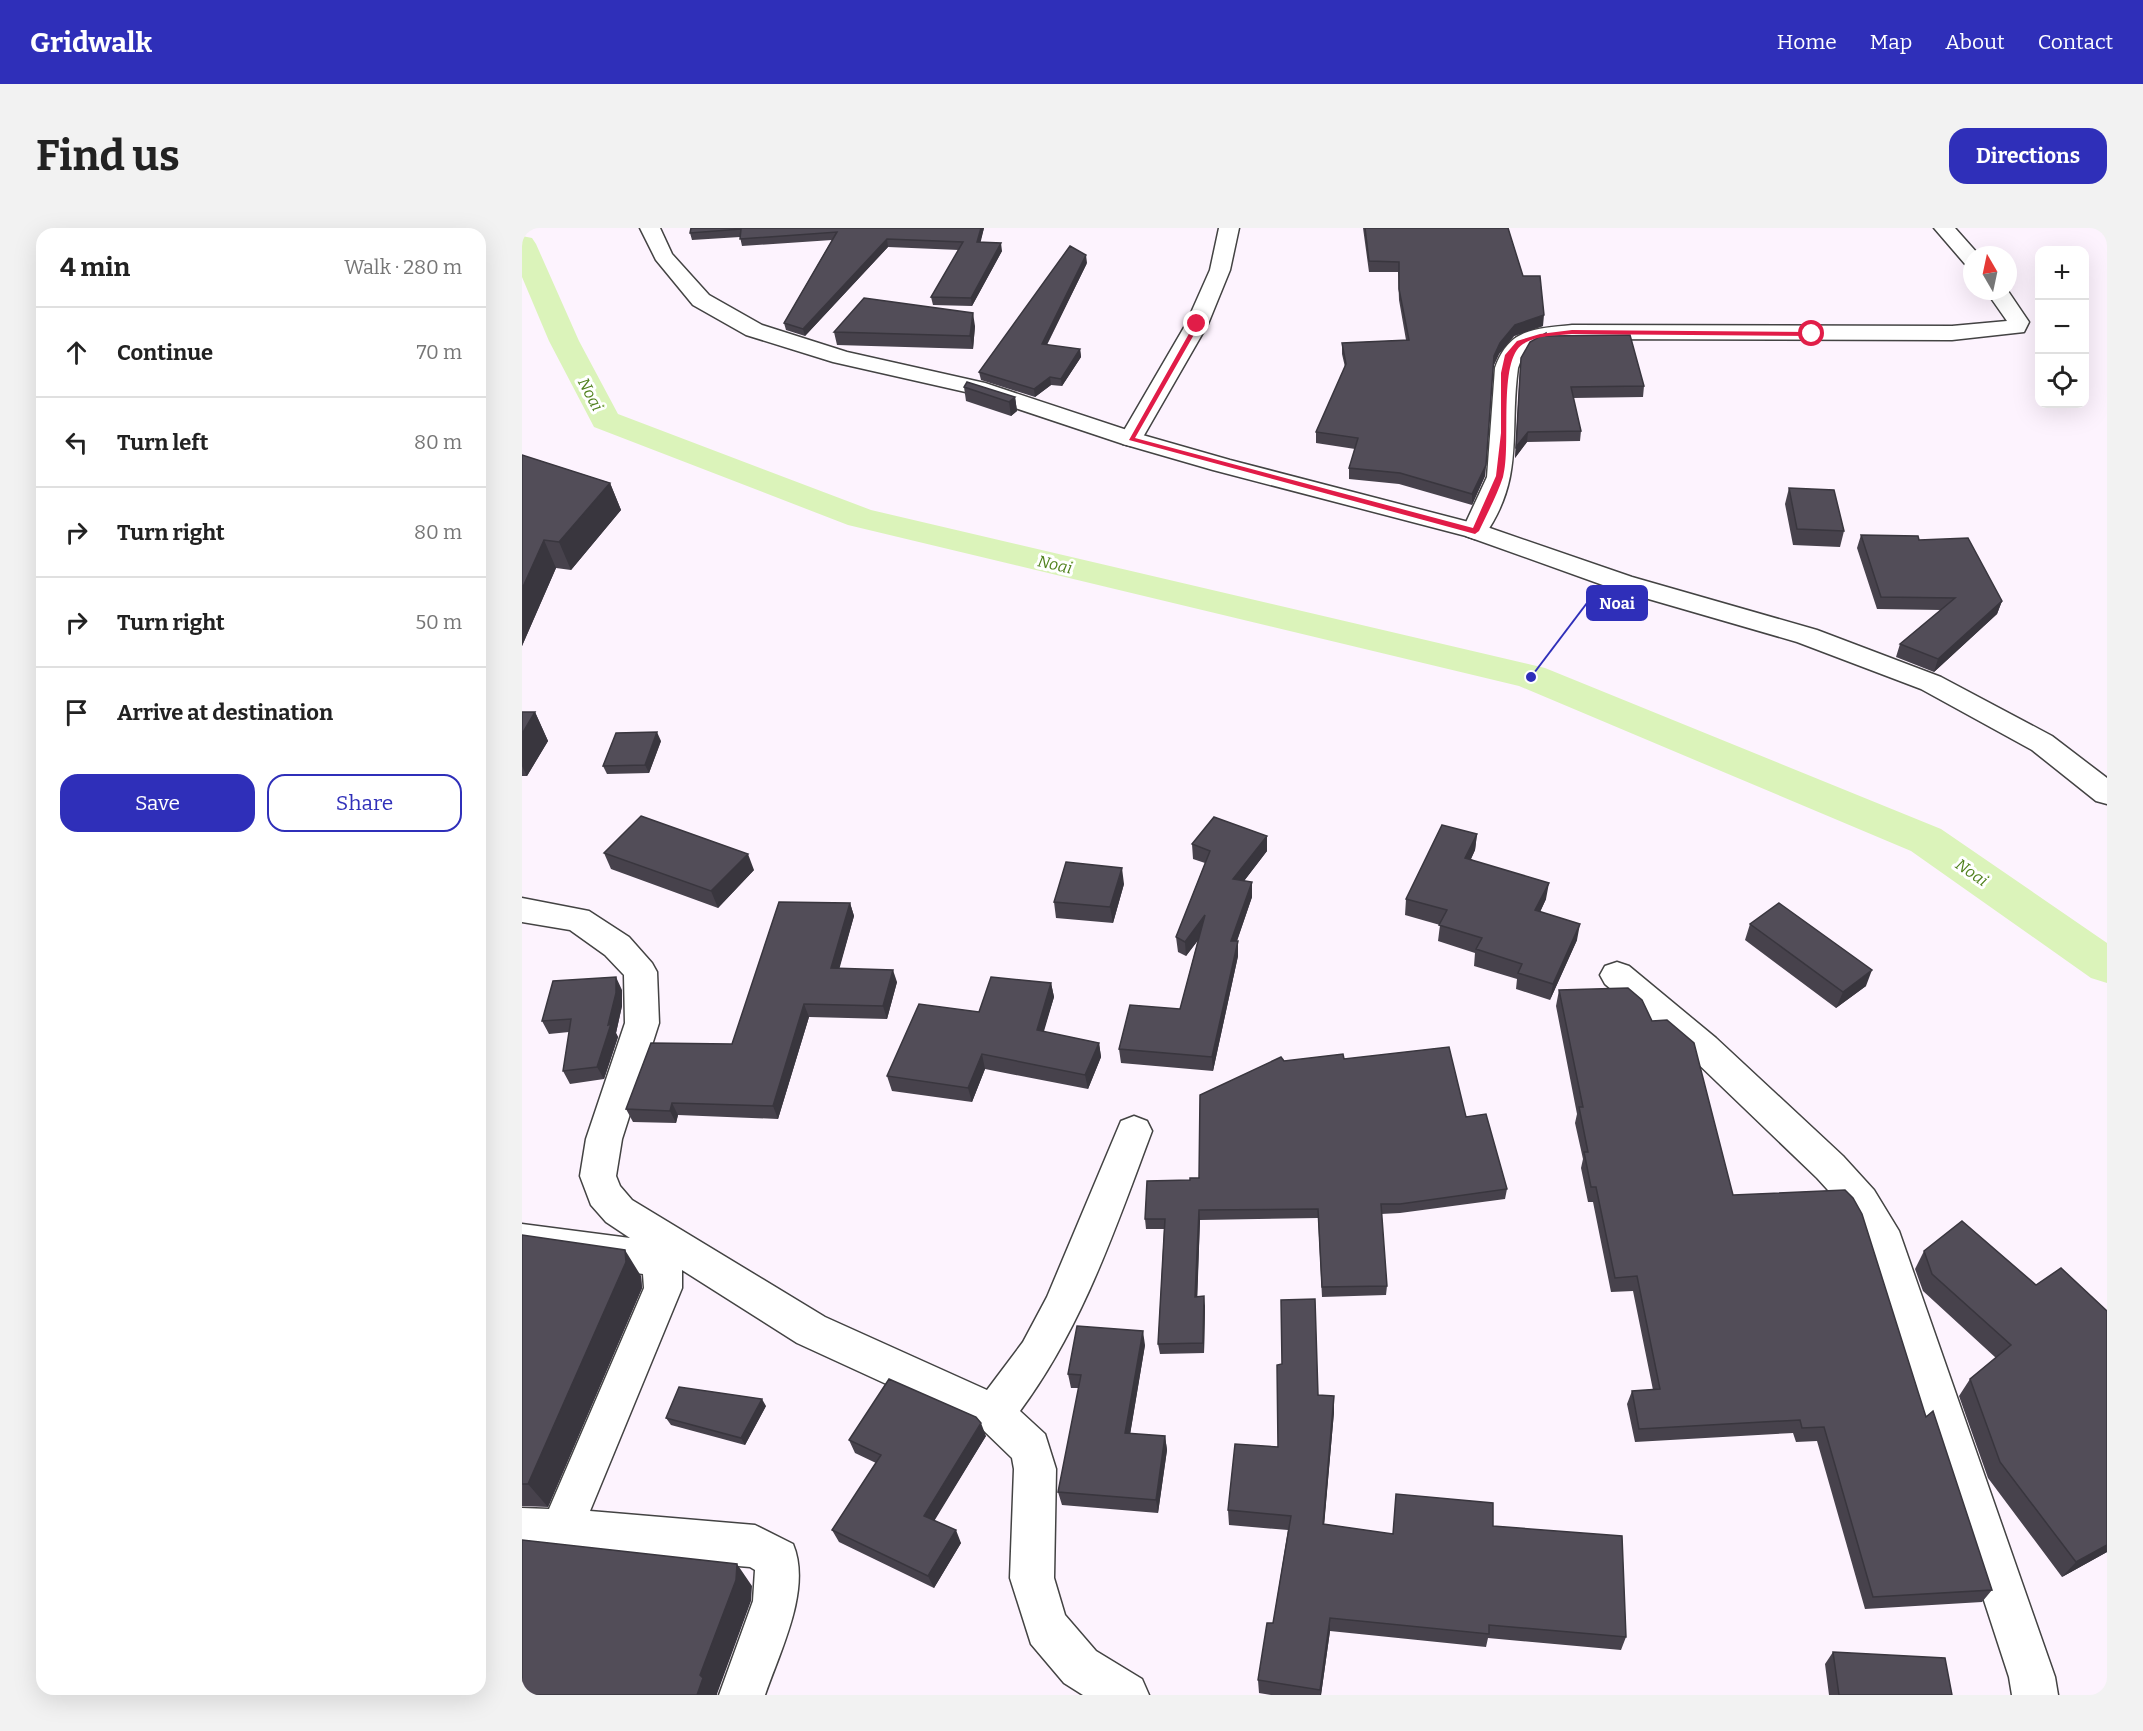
<!DOCTYPE html>
<html lang="en">
<head>
<meta charset="utf-8">
<style>
  :root { --surface:#fff; --page:#f2f2f2; --text:#222; --muted:#767676; --line:#e0e0e0; --accent:#2f2fb9 }
  body { margin:0; font-family:Bitter,serif; background:var(--page); color:var(--text) }
  .controls { position:absolute; right:18px; top:18px; display:grid; overflow:hidden; border-radius:12px; box-shadow:0 6px 24px #0002 }
  .controls button { width:54px; height:54px; display:grid; place-items:center; padding:0; border:0; border-bottom:2px solid var(--line); background:var(--surface); color:var(--text); font:30px sans-serif }
  .compass { position:absolute; left:1441px; top:18px; width:54px; height:54px; border-radius:50%; background:var(--surface); box-shadow:0 6px 24px #0002; rotate:351deg }
  .stop { position:absolute; width:18px; height:18px; margin:-14px; border:4px solid #e11d48; border-radius:50%; background:#fff }
  .stop.end { background:#e11d48; border-color:#fff; box-shadow:0 2px 6px #0008 }
  .list { margin:0; padding:0; list-style:none }
  h2 { display:flex; justify-content:space-between; align-items:center; height:78px; margin:0; padding:0 24px; font-size:26px }
  h2 small { font-size:20px; font-weight:400; color:var(--muted) }
  .list li { display:grid; grid-template-columns:39px 1fr auto; gap:18px; align-items:center; box-sizing:border-box; height:90px; padding:0 24px; border-top:2px solid var(--line) }
  .list b { display:block; font-size:22px; white-space:nowrap }
  .list em { font-size:20px; font-style:normal; color:var(--muted) }
  .actions { display:flex; gap:12px; padding:18px 24px }
  .actions a { flex:1; padding:14px 0; border:2px solid var(--accent); border-radius:18px; text-align:center; font-size:21px; color:var(--accent) }
  .actions .main { background:var(--accent); color:#fff }
  .icon { flex:none; width:33px; height:33px; fill:none; stroke:currentColor; stroke-width:2; stroke-linecap:round; stroke-linejoin:round }
  .map { position:relative; flex:none; width:1585px; height:1467px; overflow:hidden; border-radius:18px }
  header { display:flex; align-items:center; gap:36px; box-sizing:border-box; height:84px; padding:0 30px; background:var(--accent); color:#fff }
  header strong { font-size:28px }
  nav { display:flex; gap:33px; margin-inline-start:auto; font-size:21px }
  .intro { display:flex; align-items:center; justify-content:space-between; box-sizing:border-box; height:144px; padding:0 36px }
  h1 { margin:0; font-size:42px }
  .button { padding:15px 27px; border-radius:18px; background:var(--accent); color:#fff; font-size:21px; font-weight:700 }
  main { display:flex; gap:36px; padding:0 36px }
  aside { flex:1; background:var(--surface); border-radius:18px; box-shadow:0 6px 24px #0002 }
  .map>svg:first-child { display:block }
  .lines { fill:none; stroke-linecap:round; stroke-linejoin:round }
  .canal { fill:#dbf3ba; fill-rule:evenodd }
  .minor-casing { stroke:#434343; stroke-width:3 }
  .tertiary-casing { stroke:#434343; stroke-width:3 }
  .minor { fill:#fff; fill-rule:evenodd }
  .tertiary { fill:#fff; fill-rule:evenodd }
  .wall { fill:#47424c }
  .shaded-wall { fill:#39363e }
  .building { fill:#524d58; stroke:#39363e; stroke-width:1.5 }
  .route { fill:#e11d48 }
  .labels { text-anchor:middle; stroke-width:6; stroke-linejoin:round; paint-order:stroke }
  .water-label { font-size:16px; font-style:italic; fill:#4f801c; stroke:#fff }
  .leader { fill:none; stroke:#2f2fb9; stroke-width:2 }
  .callout-dot { fill:#2f2fb9; stroke:#fff; stroke-width:2 }
  .callout { fill:#2f2fb9; stroke:#2f2fb9; stroke-width:2 }
  .callout-label { font-size:16px; text-anchor:middle; font-weight:bold; fill:#fff }
</style>
</head>
<body>
<header>
<strong>Gridwalk</strong>
<nav><a>Home</a><a>Map</a><a>About</a><a>Contact</a></nav>
</header>
<div class="intro"><h1>Find us</h1><a class="button">Directions</a></div>
<main>
<aside>
<h2>4 min<small>Walk · 280 m</small></h2>
<ul class="list">
<li><svg class="icon" aria-label="ahead" viewBox="0 0 24 24"><path d="M12 20V5M6 11l6-6 6 6"/></svg><div><b>Continue</b></div><em>70 m</em></li>
<li><svg class="icon" aria-label="left" viewBox="0 0 24 24"><path d="M17 20v-9H6M10 6l-5 5 5 5"/></svg><div><b>Turn left</b></div><em>80 m</em></li>
<li><svg class="icon" aria-label="right" viewBox="0 0 24 24"><path d="M7 20v-9h11M14 6l5 5-5 5"/></svg><div><b>Turn right</b></div><em>80 m</em></li>
<li><svg class="icon" aria-label="right" viewBox="0 0 24 24"><path d="M7 20v-9h11M14 6l5 5-5 5"/></svg><div><b>Turn right</b></div><em>50 m</em></li>
<li><svg class="icon" aria-label="arrive" viewBox="0 0 24 24"><path d="M6 21V4h12l-3 4 3 4H6"/></svg><div><b>Arrive at destination</b></div></li>
</ul>
<div class="actions"><a class="main">Save</a><a>Share</a></div>
</aside>
<div class="map">
<svg width="1585" height="1467" viewBox="0 0 1585 1467">
  <rect width="100%" height="100%" fill="#fdf3fe"/>
  <g class="lines">
    <path class="canal" d="M0,8L10,10L14,16L57,113L96,186L349,282L1023,440L1419,601L1585,715V755L1569,750L1389,623L997,458L326,297L72,199L27,113L0,49Z"/>
    <defs>
      <path id="minor" d="M697,0H717L708,42L686,96L617,216L609,218L601,216L597,211L664,96L688,42Z
        M1412,0H1433L1457,27H1450V38L1443,36Z
        M1464,63H1486L1507,94L1502,104L1430,112L1050,111C1022,113 1006,110 996,140C987,205 1003,250 962,308L953,311L944,308L940,303L965,249L973,140C987,100 1012,101 1050,97L1430,98L1485,93Z
        M0,670L67,683L107,709L130,735L135,744L137,795L100,911L94,948L98,958L110,972L303,1089L465,1162L501,1114L525,1069L599,893L612,888L625,893L630,903C593,1001 561,1098 498,1183L523,1206L534,1241L532,1350L543,1387L574,1423L620,1451L627,1467H561L542,1455L509,1416L488,1350L492,1241L490,1230L458,1199L275,1115L160,1042V1060L68,1283L233,1297L271,1316C290,1361 258,1423 243,1467H197L231,1373L233,1342L228,1339L39,1323L0,1322V1280L27,1281L122,1060L121,1046L0,1028V996L108,1010L84,994L69,977L58,948L64,911L103,795L102,747L83,727L48,702L0,694Z
        M1095,734L1107,738L1194,810L1321,928L1352,962L1377,1003L1533,1449L1536,1467H1490L1487,1449L1347,1020L1326,984L1295,950L1170,830L1083,756L1078,747L1083,738Z"/>
      <path id="tertiary" d="M118,0H138L150,26L187,67L240,97L325,124L463,155L617,206L708,232L962,298L1110,349L1295,402L1419,449L1530,508L1585,550V576L1574,573L1510,522L1399,461L1275,414L1092,361L944,308L691,242L601,216L448,165L311,134L224,107L171,77L134,32Z"/>
    </defs>
    <use href="#minor" class="minor-casing"/>
    <use href="#tertiary" class="tertiary-casing"/>
    <use href="#minor" class="minor"/>
    <use href="#tertiary" class="tertiary"/>
  </g>
  <path class="wall" d="M169,0H462L458,14L480,23L450,78L411,77L409,69L437,22L366,19L283,108L264,102L262,95L310,12L220,18L218,9L170,12L168,5Z
    M841,0H986L1001,48L1021,98L992,108L977,126L971,139L963,248L950,277L877,256L827,251V240L833,221L794,215V204L823,139L820,126V115L884,112L877,72L876,44H847Z
    M565,35L525,117L558,121L559,129L540,158L529,157L513,169L459,152L457,144Z
    M453,98L451,121L315,117L312,104Z
    M1024,108L1122,158L1121,169L1051,170L1059,203L1058,213L1005,214L993,230L998,141Z
    M442,159L493,169L495,183L489,188L444,173Z
    M0,227L88,255L99,282L49,342L34,340L0,418Z
    M1267,260L1322,303L1318,319L1271,317L1263,276Z
    M1339,307L1480,373L1475,386L1412,444L1374,429L1378,416L1419,382L1355,381L1335,320Z
    M0,484H13L26,513L5,548H0Z
    M139,513L127,545L85,546L81,538Z
    M955,606L953,622L949,631L1024,671L1018,684L1055,712L1028,772L994,761L995,751L952,738L953,725L916,713L918,697L883,687L884,671Z
    M745,608V623L722,653L730,669L715,713L716,728L691,843L599,835L597,821L658,781L676,712L664,728L656,724L654,709L683,635L671,631L670,616Z
    M82,625L232,642L196,680L89,641Z
    M602,656L591,695L534,690L532,674Z
    M328,675L332,688L317,740L375,754L365,791L287,789L256,891L156,887L154,895L111,894L104,881L210,816Z
    M1228,696L1344,758L1314,780L1223,712Z
    M529,755L532,769L521,804L577,815L579,829L566,861L463,841L450,874L370,863L365,848L457,784Z
    M100,762V778L94,805L96,809L82,851L48,856L41,843L47,804L27,806L20,793Z
    M1037,762L1211,967L1404,1189L1470,1362L1460,1374L1343,1381L1295,1213L1274,1214L1271,1205L1113,1214L1105,1176L1110,1163L1131,1162L1111,1063L1089,1064L1071,974H1066L1059,940L1061,931L1053,895L1055,886L1034,778Z
    M822,831L944,889L985,961L983,971L878,985L859,986L865,1058L864,1067L800,1069L796,990L678,992L675,1069L683,1078L682,1125L638,1126L636,1116L642,1001H624L623,991L668,952L677,950L762,833Z
    M0,1007L119,1048L120,1060L26,1279L0,1278Z
    M1402,1023L1514,1057L1585,1083V1324L1540,1349L1466,1250L1437,1168L1448,1151L1474,1130L1401,1063L1393,1041Z
    M623,1117L608,1206L643,1208L645,1222L636,1285L540,1277L536,1264L557,1160H549L546,1146Z
    M796,1167L812,1168V1184L802,1296L870,1306L971,1298L1104,1409L1099,1422L966,1410L964,1419L808,1403L799,1467H749L737,1465L736,1452L751,1395L766,1302L707,1297L706,1282L756,1219Z
    M244,1178L223,1217L149,1197L144,1190Z
    M464,1208L412,1292L439,1315L412,1360L317,1314L310,1302L354,1235L333,1225L327,1212Z
    M1311,1424L1430,1467H1307L1303,1436Z"/>
  <path class="shaded-wall" d="M459,0H462L457,21L455,14Z
    M365,11L366,19L283,108L281,101Z
    M479,15L480,23L450,78L449,70Z
    M564,27L565,35L521,124L520,116Z
    M451,85L453,98L451,121L448,108Z
    M1022,87L1021,98L992,108L977,126L971,139L972,128L978,115L993,97Z
    M558,121L559,129L540,158L539,151Z
    M528,149L529,157L513,169L512,161Z
    M493,169L495,183L489,188L487,174Z
    M1006,204L1005,214L993,230L994,219Z
    M964,237L963,248L950,277V266Z
    M88,255L99,282L49,342L37,314Z
    M22,312L34,340L0,418V361Z
    M1480,373L1475,386L1412,444L1416,431Z
    M13,484L26,513L5,548L0,538V506Z
    M135,504L139,513L127,545L123,537Z
    M955,606L953,622L942,646L943,630Z
    M745,608V623L712,666L711,651Z
    M226,626L232,642L196,680L189,663Z
    M600,640L602,656L591,695L588,679Z
    M730,654V669L710,727L709,713Z
    M1027,655L1024,671L1011,699L1013,682Z
    M328,675L332,688L314,753L309,740Z
    M683,687L684,702L664,728L663,714Z
    M1058,696L1055,712L1028,772L1031,756Z
    M716,713V728L691,843L690,829Z
    M371,742L375,754L365,791L361,778Z
    M1350,742L1344,758L1314,780L1321,764Z
    M94,749L100,762V778L94,805L96,809L82,851L75,839L86,797Z
    M529,755L532,769L518,817L515,802Z
    M282,776L287,789L256,891L251,878Z
    M577,815L579,829L566,861L563,847Z
    M460,826L463,841L450,874L446,860Z
    M150,875L156,887L154,895L148,883Z
    M677,982L678,992L675,1078L673,1069Z
    M103,1022L119,1048L120,1060L26,1279L6,1256Z
    M682,1068L683,1078L682,1125L681,1115Z
    M621,1103L623,1117L606,1219L603,1205Z
    M812,1168V1184L801,1310V1296Z
    M240,1171L244,1178L223,1217L219,1210Z
    M459,1195L464,1208L408,1300L402,1288Z
    M643,1208L645,1222L636,1285L634,1272Z
    M434,1302L439,1315L412,1360L406,1348Z
    M1585,1317V1324L1540,1349L1554,1334Z
    M215,1336L230,1358L229,1373L195,1466V1467H175L178,1447Z
    M808,1390V1403L799,1467H798Z"/>
  <path class="building" d="M169,0H459L455,14L479,15L449,70L409,69L441,14L365,11L281,101L262,95L315,4L218,11L219,1L168,5Z
    M843,0H986L1001,48H1018L1022,87L993,97L978,115L972,128L964,237L950,266L878,245L827,240L836,210L794,204L824,136L820,115L887,112L877,61V34L847,33Z
    M548,18L564,27L520,116L558,121L539,151L528,149L512,161L457,144Z
    M342,70L451,85L448,108L312,104Z
    M1024,105V108L1108,107L1122,158L1049,159L1059,203L1006,204L994,219L999,130L1008,114Z
    M445,154L493,169L487,174L442,159Z
    M0,227L88,255L37,314L22,312L0,361Z
    M1267,260L1312,262L1322,303L1275,301Z
    M1339,307L1396,308L1397,312L1446,310L1480,373L1416,431L1378,416L1433,370L1359,369Z
    M0,484H13L0,506Z
    M135,504L123,537L81,538L94,505Z
    M119,588L226,626L189,663L82,625Z
    M692,589L745,608L711,651L730,654L709,713H716L690,829L597,821L608,777L658,781L683,687L663,714L654,709L688,623L670,616Z
    M920,597L955,606L943,630L1027,655L1013,682L1058,696L1031,756L996,745L1000,736L954,721L960,710L917,697L925,682L884,671Z
    M544,634L600,640L588,679L532,674Z
    M257,674L328,675L309,740L371,742L361,778L282,776L251,878L150,875L148,883L104,881L129,815L210,816Z
    M1257,675L1350,742L1321,764L1228,696Z
    M94,749V765L86,797L89,796L75,839L41,843L49,791L20,793L31,753Z
    M469,749L529,755L515,802L577,815L563,847L460,826L446,860L365,848L397,776L457,784Z
    M1106,760L1120,772L1130,793L1145,792L1172,815L1211,967L1323,962L1331,970L1340,986L1404,1189L1411,1183L1470,1362L1351,1369L1302,1199L1280,1200L1278,1192L1117,1201L1110,1163L1138,1161L1115,1048L1093,1050L1074,959H1069L1062,924H1066L1057,879H1061L1037,762Z
    M927,819L944,889L964,886L985,961L878,976H859L865,1058L800,1059L796,981L677,982L673,1069L682,1068L681,1115L636,1116L643,991H623L625,953L668,952V950H677L678,867L759,829L762,833L821,826L822,831Z
    M1440,993L1514,1057L1539,1040L1585,1083V1317L1554,1334L1478,1234L1448,1151L1489,1117L1410,1046L1402,1023Z
    M0,1007L103,1022L104,1034L6,1256H0Z
    M793,1071L796,1167L812,1168L801,1296L871,1306L874,1266L971,1275V1298L1100,1308L1104,1409L967,1397V1406L808,1390L798,1462L736,1452L745,1395H751L769,1288L706,1282L713,1216L756,1219L755,1137L760,1136L759,1072Z
    M555,1098L621,1103L603,1205L643,1208L634,1272L536,1264L559,1147L546,1146Z
    M367,1151L454,1189L459,1195L402,1288L434,1302L406,1348L310,1302L359,1227L327,1212Z
    M157,1159L240,1171L219,1210L144,1190Z
    M0,1312L215,1336L214,1352L178,1447L181,1450L175,1467H0Z
    M1311,1424L1423,1430L1430,1467H1317Z"/>
  <path class="route" d="M673,95L678,96L613,210L951,300L974,248L979,205V145L983,127L995,113L1018,106L1050,102L1290,104L1294,106L1290,108L1050,106C1034,108 1014,107 1001,116C975,132 990,218 981,249C975,267 965,286 957,303L953,306L607,212Z"/>
  <g class="labels">
    <g class="water-label">
      <text transform="translate(69 166) rotate(62)" y="6">Noai</text>
      <text transform="translate(533 336) rotate(13)" y="6">Noai</text>
      <text transform="translate(1450 644) rotate(35)" y="6">Noai</text>
    </g>
  </g>
  <path class="leader" d="M1009 449L1065 375"/>
  <circle class="callout-dot" cx="1009" cy="449" r="6"/>
  <rect class="callout" x="1065" y="358" width="60" height="34" rx="6"/>
  <g class="callout-label">
    <text x="1095" y="381">Noai</text>
  </g>
</svg>
<div class="controls">
<button>+</button>
<button>−</button>
<button><svg class="icon" aria-label="locate" viewBox="0 0 24 24"><circle cx="12" cy="12" r="6"/><path d="M12 2v4M12 18v4M2 12h4M18 12h4"/></svg></button>
</div>
<svg class="compass" viewBox="-18 -18 36 36"><path d="M0-13l5 13h-10z" fill="#e53935"/><path d="M0 13l5-13h-10z" fill="#767676"/></svg>
<div class="stop" style="left:1290px;top:106px"></div>
<div class="stop end" style="left:675px;top:96px"></div>
</div>
</main>
</body>
</html>
